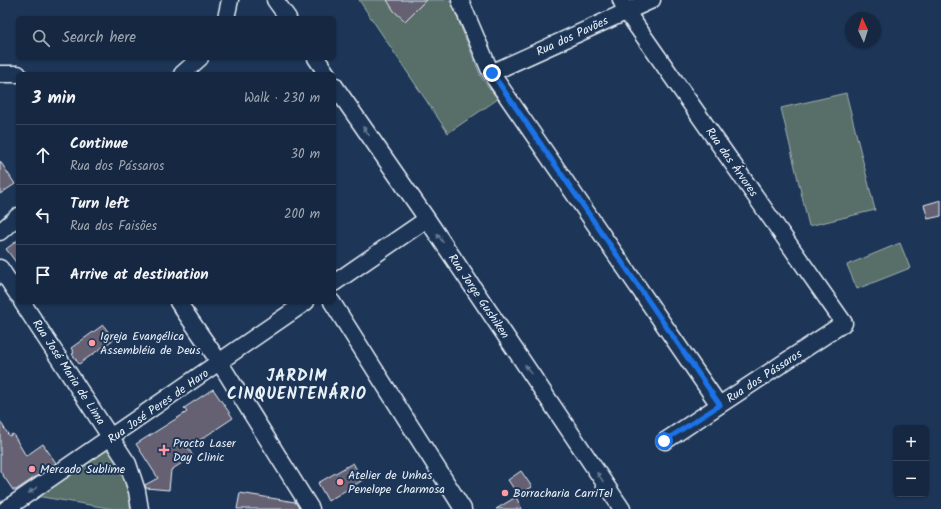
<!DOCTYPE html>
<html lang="en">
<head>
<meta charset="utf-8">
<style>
  :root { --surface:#162841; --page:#1f3048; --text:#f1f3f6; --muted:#9ea6b1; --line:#35445a }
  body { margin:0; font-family:Kalam,sans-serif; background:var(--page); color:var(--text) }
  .controls { position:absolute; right:12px; bottom:12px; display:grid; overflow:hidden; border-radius:6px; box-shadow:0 1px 3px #0004 }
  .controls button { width:36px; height:36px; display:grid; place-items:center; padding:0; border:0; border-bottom:1px solid var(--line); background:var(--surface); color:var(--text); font:20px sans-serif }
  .compass { position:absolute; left:845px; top:12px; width:36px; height:36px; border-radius:50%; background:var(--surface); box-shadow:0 1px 3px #0004; rotate:356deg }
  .stop { position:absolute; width:12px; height:12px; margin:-9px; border:3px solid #1a73e8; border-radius:50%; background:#fff }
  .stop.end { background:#1a73e8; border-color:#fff; box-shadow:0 1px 4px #0008 }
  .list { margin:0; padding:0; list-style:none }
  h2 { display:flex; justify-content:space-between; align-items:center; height:52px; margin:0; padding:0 16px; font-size:17px }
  h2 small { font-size:13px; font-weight:400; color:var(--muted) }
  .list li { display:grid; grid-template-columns:26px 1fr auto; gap:12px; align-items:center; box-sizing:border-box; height:60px; padding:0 16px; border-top:1px solid var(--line) }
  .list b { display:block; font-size:15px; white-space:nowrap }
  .list p { margin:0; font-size:13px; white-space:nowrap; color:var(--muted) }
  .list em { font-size:13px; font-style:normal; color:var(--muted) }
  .icon { flex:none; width:22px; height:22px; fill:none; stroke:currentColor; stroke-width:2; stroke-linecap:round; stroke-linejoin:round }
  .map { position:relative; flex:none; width:941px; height:509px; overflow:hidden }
  .search { position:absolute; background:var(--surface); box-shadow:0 1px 3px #0004; left:16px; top:16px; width:320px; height:44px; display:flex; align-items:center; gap:10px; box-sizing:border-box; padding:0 14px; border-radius:6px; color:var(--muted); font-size:15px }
  .panel { position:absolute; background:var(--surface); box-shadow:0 1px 3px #0004; left:16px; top:72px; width:320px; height:232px; border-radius:6px }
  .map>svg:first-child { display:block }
  .green { fill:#586e69; stroke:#a0b0b0 }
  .building { fill:#656172; stroke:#e8f1f8 }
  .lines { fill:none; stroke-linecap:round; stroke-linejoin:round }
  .minor-casing { stroke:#e8f1f8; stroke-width:19 }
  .minor { stroke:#1d3557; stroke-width:16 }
  .oneway { fill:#64778f }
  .route { stroke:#1a73e8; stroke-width:5 }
  .poi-dot { fill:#ff9aa2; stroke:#1d3557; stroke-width:1.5 }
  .labels { text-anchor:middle; stroke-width:4; stroke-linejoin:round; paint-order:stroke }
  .street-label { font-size:12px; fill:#e8f1f8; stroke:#1d3557 }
  .poi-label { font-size:12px; fill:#e8f1f8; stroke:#1d3557; text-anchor:start }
  .district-label { font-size:16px; font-weight:bold; letter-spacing:1px; fill:#e8f1f8; stroke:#1d3557 }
</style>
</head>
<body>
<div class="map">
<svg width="941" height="509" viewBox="0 0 941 509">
  <rect width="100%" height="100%" fill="#1d3557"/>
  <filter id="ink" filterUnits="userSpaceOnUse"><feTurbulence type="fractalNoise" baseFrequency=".025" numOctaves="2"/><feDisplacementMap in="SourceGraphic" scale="8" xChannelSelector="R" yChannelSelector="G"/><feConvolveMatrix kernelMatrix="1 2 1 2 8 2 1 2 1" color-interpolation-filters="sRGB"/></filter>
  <g filter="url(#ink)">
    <path class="green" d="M359,0H450L482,79L498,99L448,133Z
      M846,93L875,210L809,226L781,108Z
      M900,243L910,268L857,289L847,265Z
      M108,445L122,467L134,509H114L36,496Z"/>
    <path class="building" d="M387,0H426L405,21L394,11Z
      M0,161L15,184L0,194Z
      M941,200V216L928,219L924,205Z
      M18,240V265L6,249Z
      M103,325L114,339L79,364L72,354L74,353L71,348Z
      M213,389L233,418L188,448L193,456L171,470L169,490L146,488L145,485L158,478L136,444L187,412L184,408Z
      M0,421L9,436L13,434L26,456L43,444L56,463L16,490H13L0,471Z
      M353,463L363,480L328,501L318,483Z
      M521,471L532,487L518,495L508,480Z
      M240,493L295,502L300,509H237Z
      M516,497L522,509H496Z"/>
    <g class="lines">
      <defs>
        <path id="minor" d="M275,0L288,18
          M460,0L491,73L719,405
          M621,0L626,11L844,323L665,441
          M226,18L230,0
          M316,58L327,74
          M491,73L652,0
          M0,74H18
          M182,74L200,58
          M334,85L427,219L622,509
          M0,232L18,216
          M0,268L18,295
          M334,283L427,219
          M22,302L128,464L137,491L140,509
          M178,302L220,363L311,509
          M332,302L463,509
          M6,509L306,302"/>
      </defs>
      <use href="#minor" class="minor-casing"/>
      <use href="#minor" class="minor"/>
    </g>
    <defs><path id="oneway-solid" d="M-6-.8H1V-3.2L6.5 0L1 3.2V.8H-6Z"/></defs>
    <g class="oneway">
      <use href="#oneway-solid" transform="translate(366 131) rotate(-125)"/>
      <use href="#oneway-solid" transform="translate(440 238) rotate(-124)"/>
      <use href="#oneway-solid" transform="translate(528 369) rotate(-124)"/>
      <use href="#oneway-solid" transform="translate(600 477) rotate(-124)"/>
      <use href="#oneway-solid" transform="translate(33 490) rotate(146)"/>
    </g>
  </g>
  <g class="lines" filter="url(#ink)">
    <path class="route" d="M492,73L720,405L664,441"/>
  </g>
  <g class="poi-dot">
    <circle cx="92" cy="343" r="4"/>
    <path d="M162 444h4v4h4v4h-4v4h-4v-4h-4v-4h4z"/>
    <circle cx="32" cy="469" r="4"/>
    <circle cx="340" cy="482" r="4"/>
    <circle cx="505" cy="493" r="4"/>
  </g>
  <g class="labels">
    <g class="street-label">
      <text transform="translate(572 36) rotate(-25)" y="4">Rua dos Pavões</text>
      <text transform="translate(732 162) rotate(55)" y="4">Rua das Árvores</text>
      <text transform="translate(479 296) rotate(56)" y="4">Rua Jorge Gushiken</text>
      <text transform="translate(69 372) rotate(57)" y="4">Rua José Maria de Lima</text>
      <text transform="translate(764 376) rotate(-33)" y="4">Rua dos Pássaros</text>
      <text transform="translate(158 406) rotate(-35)" y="4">Rua José Peres de Haro</text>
    </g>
    <g class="poi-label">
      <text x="100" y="340">Igreja Evangélica<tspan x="100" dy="14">Assembléia de Deus</tspan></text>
      <text x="173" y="447">Procto Laser<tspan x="173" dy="14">Day Clinic</tspan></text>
      <text x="40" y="473">Mercado Sublime</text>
      <text x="348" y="479">Atelier de Unhas<tspan x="348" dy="14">Penelope Charmosa</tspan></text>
      <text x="513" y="497">Borracharia CarriTel</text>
    </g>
    <g class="district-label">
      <text x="297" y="381">JARDIM<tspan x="297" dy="18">CINQUENTENÁRIO</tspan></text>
    </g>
  </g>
</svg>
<div class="controls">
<button>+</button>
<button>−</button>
</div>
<svg class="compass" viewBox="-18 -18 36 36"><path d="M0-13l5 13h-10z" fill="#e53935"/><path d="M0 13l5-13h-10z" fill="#9ea6b1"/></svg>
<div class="stop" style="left:664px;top:441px"></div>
<div class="stop end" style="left:492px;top:73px"></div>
<div class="search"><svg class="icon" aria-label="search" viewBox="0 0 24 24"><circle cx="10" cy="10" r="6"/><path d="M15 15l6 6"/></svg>Search here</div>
<section class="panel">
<h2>3 min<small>Walk · 230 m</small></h2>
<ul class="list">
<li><svg class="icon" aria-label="ahead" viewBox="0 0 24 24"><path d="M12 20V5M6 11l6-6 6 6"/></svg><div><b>Continue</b><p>Rua dos Pássaros</p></div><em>30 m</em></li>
<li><svg class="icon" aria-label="left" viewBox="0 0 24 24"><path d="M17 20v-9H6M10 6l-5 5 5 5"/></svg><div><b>Turn left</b><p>Rua dos Faisões</p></div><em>200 m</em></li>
<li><svg class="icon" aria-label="arrive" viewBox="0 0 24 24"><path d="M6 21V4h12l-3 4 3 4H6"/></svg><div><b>Arrive at destination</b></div></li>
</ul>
</section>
</div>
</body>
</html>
